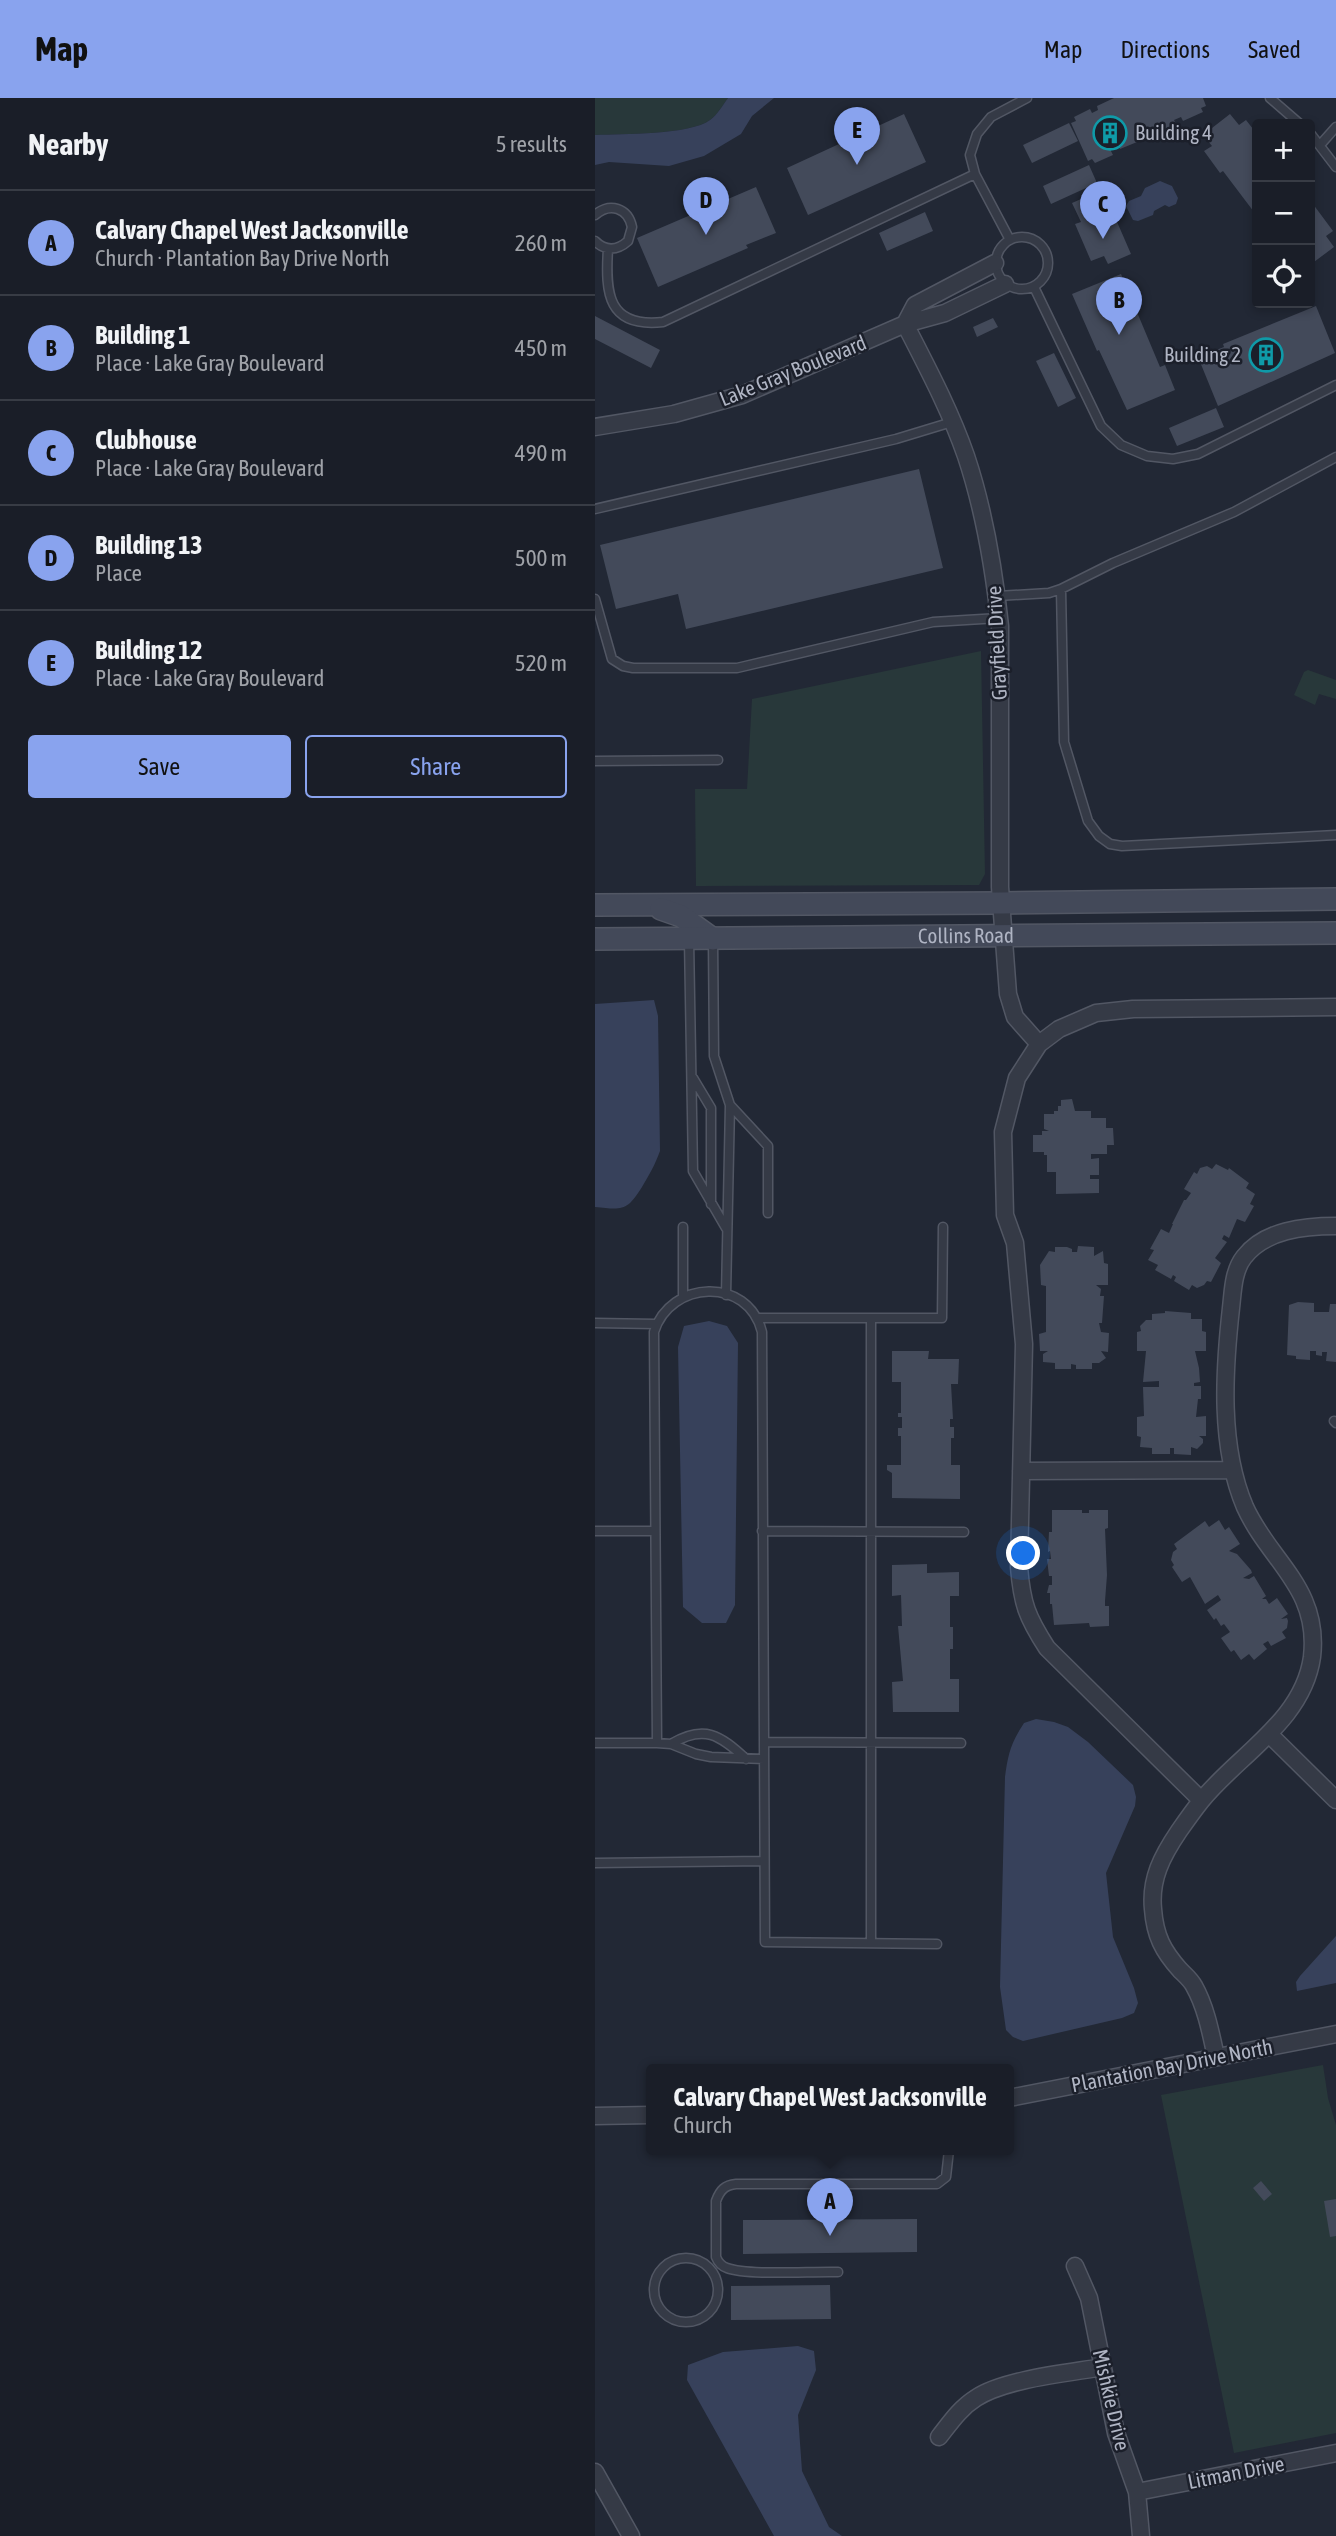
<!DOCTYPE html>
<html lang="en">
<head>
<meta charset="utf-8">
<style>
  :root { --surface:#1a1e28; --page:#232730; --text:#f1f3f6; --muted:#9fa2a8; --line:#383c45; --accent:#89a3ee }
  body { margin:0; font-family:"Asap Condensed",sans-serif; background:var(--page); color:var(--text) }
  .controls { position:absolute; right:21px; top:21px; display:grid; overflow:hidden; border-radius:7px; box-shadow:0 4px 10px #0003 }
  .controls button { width:63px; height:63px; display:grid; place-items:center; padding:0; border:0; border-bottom:2px solid var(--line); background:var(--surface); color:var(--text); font:35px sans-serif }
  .you { position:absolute; left:429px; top:1456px; width:24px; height:24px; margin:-18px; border:5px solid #fff; border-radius:50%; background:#1a73e8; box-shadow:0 0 0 10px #1a73e833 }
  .badge { display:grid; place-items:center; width:46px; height:46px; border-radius:50%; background:var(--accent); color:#111; font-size:23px; font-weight:700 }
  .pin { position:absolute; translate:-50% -58px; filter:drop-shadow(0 2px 4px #0008) }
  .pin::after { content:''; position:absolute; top:37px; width:24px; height:21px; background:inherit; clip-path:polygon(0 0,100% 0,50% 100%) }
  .popup { position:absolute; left:51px; top:1966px; width:368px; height:91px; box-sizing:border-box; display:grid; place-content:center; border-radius:7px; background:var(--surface); filter:drop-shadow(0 2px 5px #0005); font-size:23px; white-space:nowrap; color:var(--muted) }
  .popup b { font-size:26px; color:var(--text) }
  .popup::after { content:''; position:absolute; left:50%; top:100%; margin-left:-14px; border:14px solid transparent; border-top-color:var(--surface) }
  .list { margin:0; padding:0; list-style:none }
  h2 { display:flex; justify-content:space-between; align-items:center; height:91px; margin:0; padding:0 28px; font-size:30px }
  h2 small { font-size:23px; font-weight:400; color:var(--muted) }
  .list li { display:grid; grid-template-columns:46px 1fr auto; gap:21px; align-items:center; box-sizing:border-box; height:105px; padding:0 28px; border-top:2px solid var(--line) }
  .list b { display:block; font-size:26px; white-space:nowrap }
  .list p { margin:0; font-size:23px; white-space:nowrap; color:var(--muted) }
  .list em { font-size:23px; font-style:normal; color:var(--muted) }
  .actions { display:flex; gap:14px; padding:21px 28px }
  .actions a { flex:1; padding:16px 0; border:2px solid var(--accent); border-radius:7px; text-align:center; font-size:24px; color:var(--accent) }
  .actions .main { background:var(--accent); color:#111 }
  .icon { flex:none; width:38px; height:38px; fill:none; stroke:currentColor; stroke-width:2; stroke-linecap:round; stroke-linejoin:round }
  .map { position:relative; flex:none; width:741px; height:2438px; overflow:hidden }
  header { display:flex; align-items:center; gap:42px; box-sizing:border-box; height:98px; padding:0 35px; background:var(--accent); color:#111 }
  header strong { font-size:33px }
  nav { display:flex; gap:38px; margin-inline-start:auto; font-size:24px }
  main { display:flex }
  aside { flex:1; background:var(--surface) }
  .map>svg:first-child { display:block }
  .green { fill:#28383a }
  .water { fill:#37415b }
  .building { fill:#434a5a }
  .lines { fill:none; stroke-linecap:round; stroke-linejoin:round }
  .lane-casing { stroke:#525764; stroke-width:11 }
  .street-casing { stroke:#525764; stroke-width:19 }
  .secondary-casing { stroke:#525764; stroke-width:24 }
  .lane { stroke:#353a46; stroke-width:8 }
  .street { stroke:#353a46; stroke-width:16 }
  .secondary { stroke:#434959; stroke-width:21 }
  .labels { text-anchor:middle; stroke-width:5; stroke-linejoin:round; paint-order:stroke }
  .poi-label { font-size:21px; fill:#afb4c3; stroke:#1b1f2a; text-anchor:start }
  .street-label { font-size:21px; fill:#afb4c3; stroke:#1b1f2a }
</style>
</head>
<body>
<header>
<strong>Map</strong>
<nav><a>Map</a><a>Directions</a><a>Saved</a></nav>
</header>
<main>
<aside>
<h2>Nearby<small>5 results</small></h2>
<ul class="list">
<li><span class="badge">A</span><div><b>Calvary Chapel West Jacksonville</b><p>Church · Plantation Bay Drive North</p></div><em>260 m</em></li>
<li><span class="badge">B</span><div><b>Building 1</b><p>Place · Lake Gray Boulevard</p></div><em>450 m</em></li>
<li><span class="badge">C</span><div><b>Clubhouse</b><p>Place · Lake Gray Boulevard</p></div><em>490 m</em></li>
<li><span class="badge">D</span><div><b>Building 13</b><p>Place</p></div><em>500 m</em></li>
<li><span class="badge">E</span><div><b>Building 12</b><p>Place · Lake Gray Boulevard</p></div><em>520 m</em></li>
</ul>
<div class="actions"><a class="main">Save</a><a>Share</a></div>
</aside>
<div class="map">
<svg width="741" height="2438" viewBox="0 0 741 2438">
  <rect width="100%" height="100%" fill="#222835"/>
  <path class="green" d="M0,0H133C127,8 123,16 115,22C95,37 27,36 0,37Z
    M386,553L390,776L384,787L101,788L100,691H152L157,601Z
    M713,572L741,582V601L724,596L720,607L699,597L709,574Z
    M728,1967L733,2000L741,2027V2335L639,2355L566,1997Z"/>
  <path class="water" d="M133,0H179L157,18L146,36L109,58L74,68L14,64L0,67V37C27,36 95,37 115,22C123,16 127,8 133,0Z
    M565,83L577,88L583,100L581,106L574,109L570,107L559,113L558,117L543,123L538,122L531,108L534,103L546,98L550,90Z
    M59,902L63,918L65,1053C60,1067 54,1077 47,1089C32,1113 28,1112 0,1109V906Z
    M114,1223L132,1228L143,1245L140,1507L131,1525H107L88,1509L83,1249L89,1228Z
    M441,1621L459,1624L473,1629L493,1644L538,1687L541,1699L540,1708L511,1775L518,1839L539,1890L543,1905L539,1915L527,1920L428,1943L418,1939L411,1932L405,1889L410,1679C413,1656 416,1645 429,1625Z
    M741,1838V1885L702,1893L701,1884L705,1878Z
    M203,2248L219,2253L221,2272L203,2317L207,2373L234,2429L247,2438H179L92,2282L93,2267L128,2254Z"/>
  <path class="building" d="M519,0H608L611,8L606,10L608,14L588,23L586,19L579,22L581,26L556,37L554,33L545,37L547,42L525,51L524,48L515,51L518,57L500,65L497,61L493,63L476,25L481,23L479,19L495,11L497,15L503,12L502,8Z
    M309,16L331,64L213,117L192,70Z
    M635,16L644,27L651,22L662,36V118L628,73L625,75L609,53L617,48L608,37Z
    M474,25L483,43L437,65L428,47Z
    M494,67L502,85L456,106L448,88Z
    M161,89L181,135L151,147L153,150L63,189L42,140Z
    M502,94L510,113L516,110L536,156L513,166L509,158L496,163L480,126L486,124L477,105Z
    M715,102L738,133L731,138L739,149L715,167Z
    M330,114L338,133L292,153L284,135Z
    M526,176L565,269L570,267L580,292L532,312L504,252L502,253L477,196Z
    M721,208L740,255L623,308L603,259L629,249L628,246Z
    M0,218L65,252L56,270L0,241Z
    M398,220L403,229L382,239L378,229Z
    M459,255L481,300L463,309L441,263Z
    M621,310L629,329L582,348L574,330Z
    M324,371L348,470L91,531L83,496L21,511L5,447Z
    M477,1001L480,1013H496V1020H511V1030H518L519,1047H512V1056H496V1061L504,1060V1077H495V1081H504V1095L461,1096V1074H452V1057H449V1054H438V1037H447V1033H454L449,1031V1016H459V1013H463V1008H466V1002Z
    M621,1066L633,1072L634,1070L654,1085L651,1090L660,1096L655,1106L659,1108L650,1124L642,1121L634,1140L629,1137L627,1141L632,1144L620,1160L626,1165L616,1184L612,1183L609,1187L602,1190L597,1187L594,1192L579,1183L581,1179L578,1177L576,1181L560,1172L563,1167L553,1162L559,1152L555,1151L566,1131L574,1135L578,1126H577L589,1102H591L596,1095L589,1091L599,1074L602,1076L605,1070L612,1068L617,1071Z
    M483,1148L499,1149V1158L508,1153L509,1165L513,1166V1187H501L506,1191L505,1198H509L507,1225H504L506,1234L514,1235L513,1254L506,1253L511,1260L504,1265H497V1271H481V1267L476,1266V1271H460V1265L448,1264V1256L453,1253H445L444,1236L451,1234V1188L446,1187L445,1167L454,1153L460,1154V1149H472L477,1151V1154H482Z
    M703,1204L719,1205V1214H734L735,1206H741V1264L731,1263L732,1254H727V1258L721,1257V1253H715V1262L701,1261V1258L692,1257L694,1207Z
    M570,1213L596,1215V1221H607V1233L611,1234V1253H600L604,1270L605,1284L599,1285V1288H606V1301H603L601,1319L611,1318V1338H604L608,1341V1345L602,1351L596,1349V1357L579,1356V1350H575V1356H557V1350L545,1349L546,1339L542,1338V1319L549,1318L548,1289H564V1283L548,1284L551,1253H542V1234L546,1233L545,1228L551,1222H557V1216L570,1215Z
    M297,1253H334L333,1261H364L363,1286H356L358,1321H355V1329H359V1340H356V1367H365V1401L297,1400V1375L292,1372V1367H306V1338H303V1330H307V1319H303V1315H306V1284H297Z
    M457,1412H487V1415H494V1412H513V1430L510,1431L512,1477L510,1503V1508H514V1528L495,1529L494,1525L459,1527L457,1506H455V1495H452L454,1487H457V1478H454L452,1461H456L455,1453L453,1454L454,1434H457Z
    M624,1422L630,1432L634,1429L645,1446L634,1453L642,1456L656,1472L657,1475L648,1480L654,1481L659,1478L671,1498L667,1501H671L674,1506L682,1500L693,1516L686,1521L692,1520L693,1523L692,1530L687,1534L691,1540L676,1548L673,1543L668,1546L672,1551L659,1562L654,1556L646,1562L639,1552L636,1554L626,1540L635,1534L629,1526L626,1528L621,1520L619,1522L612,1512L626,1502L623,1497L610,1506L595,1479L587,1484L577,1469L579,1467L576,1462L578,1454L582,1451L579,1446L610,1423L614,1429Z
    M332,1466V1475L364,1474V1498H355V1529H358V1551H355V1581H364V1614H298L297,1584L308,1583L303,1528H307L306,1497L297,1498V1467Z
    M666,2083L677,2096L669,2103L658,2090Z
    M741,2101V2138L735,2139L729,2103Z
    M322,2121V2154L148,2156V2122Z
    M235,2187L236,2221L136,2222V2188Z"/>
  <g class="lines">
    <defs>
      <path id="lane" d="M675,0L705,26
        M715,35L741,69
        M725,47L741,29
        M0,117C15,104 33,110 37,129L33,143C22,153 10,153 0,143
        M401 165a26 26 0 1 1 52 0a26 26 0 1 1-52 0Z
        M415,142L380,76L375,57L382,36L396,19L432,0
        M13,151C10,196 13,230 68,224L380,76
        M439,189L506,328L526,347L552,358L578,361L603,356L741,287
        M741,359L639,414L518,465L466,491L469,644L493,723L504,738L515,746L527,748L741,737
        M0,411L301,341L357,324
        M403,498L454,495L466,491
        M0,501L17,561L28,568L38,570H142L338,524L404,520
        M0,663L123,662
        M94,841L98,1073L131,1130
        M118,842L119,958L135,1007L131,1197
        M98,980L116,1010V1106
        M135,1007L173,1048V1115
        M88,1129V1199
        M162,1220H347L348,1129
        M0,1225L61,1226
        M739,1323L741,1325
        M0,1433H59
        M167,1433L369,1434
        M169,1644L366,1645
        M0,1645H62L76,1646L101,1656L116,1659L169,1661
        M62,1645L59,1234C75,1182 153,1178 167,1234L170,1844L342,1846
        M76,1646C109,1626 125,1637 151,1661
        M0,1765L169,1763
        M276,1845V1222
        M59 2192a32 32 0 1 1 64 0a32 32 0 1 1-64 0Z
        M243,2174C217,2173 154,2178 132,2170C126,2168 123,2164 121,2159V2103C125,2092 130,2087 141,2086H342L351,2079L354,2052"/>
      <path id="street" d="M310,226C332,269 355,312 371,358C389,412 399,471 405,528V789L413,896L420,919L444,946L422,980L408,1034L410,1117L420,1145L429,1246L424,1469C427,1506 432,1519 452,1550L606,1702
        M310,226L320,207L400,165
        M0,329L79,316L147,297L310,226L350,215L410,186
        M444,946L464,931L501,915L538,911L741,909
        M426,1373L638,1372
        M674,1636L741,1702
        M621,1959C616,1936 611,1909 599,1888C596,1882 590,1877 585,1872C568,1853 560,1838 558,1811C555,1781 567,1758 584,1733C591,1723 598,1713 606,1703C643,1657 708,1623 717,1559C725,1490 675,1464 650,1409C624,1348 629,1273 636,1210C638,1193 638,1173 649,1159C670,1132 709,1128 741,1128
        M414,2000L741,1936
        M0,2018L56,2017
        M480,2168L494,2200L521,2335L542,2394L546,2438
        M344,2339C355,2325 365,2310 381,2300C410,2281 473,2275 508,2269
        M0,2374L36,2438
        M542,2394L741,2355"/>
      <g id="secondary">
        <path d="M0,807L406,805L741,801"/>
        <path d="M66,811L86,818L118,841"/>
        <path id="s1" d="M0,841L741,835"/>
      </g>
    </defs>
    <use href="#lane" class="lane-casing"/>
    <use href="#street" class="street-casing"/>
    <use href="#secondary" class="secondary-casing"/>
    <use href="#lane" class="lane"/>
    <use href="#street" class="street"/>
    <use href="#secondary" class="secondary"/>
  </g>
  <defs>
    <symbol id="building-ring" viewBox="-11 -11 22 22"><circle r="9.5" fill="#1b1f2a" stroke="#0f9aa8" stroke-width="1.5"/><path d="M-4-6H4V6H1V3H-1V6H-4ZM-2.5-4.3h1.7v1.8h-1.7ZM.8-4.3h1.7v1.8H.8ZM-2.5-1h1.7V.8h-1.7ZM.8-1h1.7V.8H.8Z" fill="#0f9aa8"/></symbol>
  </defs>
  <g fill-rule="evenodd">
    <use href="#building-ring" x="496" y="16" width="38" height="38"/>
    <use href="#building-ring" x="652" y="238" width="38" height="38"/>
  </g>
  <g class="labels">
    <g class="poi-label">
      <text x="540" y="42">Building 4</text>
      <text x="646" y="264" text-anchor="end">Building 2</text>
    </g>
    <g class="street-label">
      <text transform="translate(198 273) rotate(-22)" y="7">Lake Gray Boulevard</text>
      <text transform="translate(402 545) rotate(-93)" y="7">Grayfield Drive</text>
      <text dy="7" stroke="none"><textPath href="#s1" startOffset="371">Collins Road</textPath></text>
      <text transform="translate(577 1968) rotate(-11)" y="7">Plantation Bay Drive North</text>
      <text transform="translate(516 2302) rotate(77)" y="7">Mishkie Drive</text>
      <text transform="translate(641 2375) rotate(-11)" y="7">Litman Drive</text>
    </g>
  </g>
</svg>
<div class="controls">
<button>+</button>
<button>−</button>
<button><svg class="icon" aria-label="locate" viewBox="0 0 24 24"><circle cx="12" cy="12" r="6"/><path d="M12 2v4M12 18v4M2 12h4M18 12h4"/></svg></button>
</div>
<div class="you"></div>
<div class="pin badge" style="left:235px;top:2138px">A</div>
<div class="popup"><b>Calvary Chapel West Jacksonville</b>Church</div>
<div class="pin badge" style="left:524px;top:237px">B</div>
<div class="pin badge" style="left:508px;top:141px">C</div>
<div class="pin badge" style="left:111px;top:137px">D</div>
<div class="pin badge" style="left:262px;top:67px">E</div>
</div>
</main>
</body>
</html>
